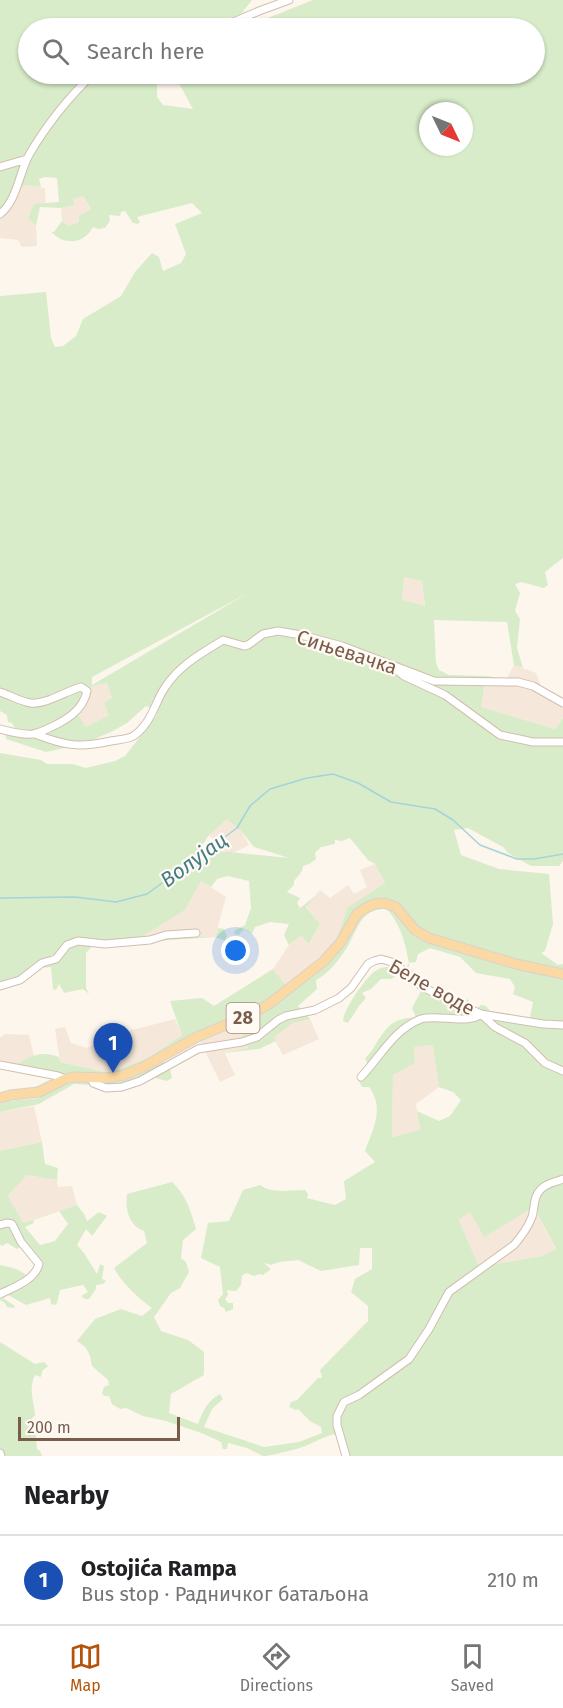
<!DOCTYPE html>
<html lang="en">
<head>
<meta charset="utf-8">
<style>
  :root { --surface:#fff; --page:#f2f2f2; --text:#202124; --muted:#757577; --line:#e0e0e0; --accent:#b45309 }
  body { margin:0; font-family:"Fira Sans",sans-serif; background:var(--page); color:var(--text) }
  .compass { position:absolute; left:419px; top:102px; width:54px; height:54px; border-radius:50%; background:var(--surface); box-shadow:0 2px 4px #0004; rotate:133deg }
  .scale { position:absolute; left:18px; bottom:15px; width:162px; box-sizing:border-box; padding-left:6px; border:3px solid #7a5c4d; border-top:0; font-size:16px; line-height:21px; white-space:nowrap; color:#7a5c4d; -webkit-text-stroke:4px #fffaf3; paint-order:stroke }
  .you { position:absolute; left:236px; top:951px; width:21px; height:21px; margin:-15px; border:4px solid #fff; border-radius:50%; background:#1a73e8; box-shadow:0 0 0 9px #1a73e833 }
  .badge { display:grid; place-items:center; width:39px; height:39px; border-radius:50%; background:var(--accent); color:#fff; font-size:20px; font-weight:700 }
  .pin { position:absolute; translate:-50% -50px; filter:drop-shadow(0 2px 3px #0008) }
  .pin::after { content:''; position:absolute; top:32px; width:21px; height:18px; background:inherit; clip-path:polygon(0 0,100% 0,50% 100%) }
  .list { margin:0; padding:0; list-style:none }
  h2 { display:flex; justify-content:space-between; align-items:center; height:78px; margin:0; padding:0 24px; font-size:26px }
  h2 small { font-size:20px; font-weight:400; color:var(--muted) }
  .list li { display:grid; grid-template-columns:39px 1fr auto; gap:18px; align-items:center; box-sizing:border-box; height:90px; padding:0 24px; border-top:2px solid var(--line) }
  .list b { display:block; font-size:22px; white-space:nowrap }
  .list p { margin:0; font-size:20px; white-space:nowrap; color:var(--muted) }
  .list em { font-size:20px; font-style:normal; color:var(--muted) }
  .icon { flex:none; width:33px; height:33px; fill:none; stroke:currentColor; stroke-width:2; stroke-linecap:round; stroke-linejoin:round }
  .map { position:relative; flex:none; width:563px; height:1456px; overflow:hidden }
  .search { position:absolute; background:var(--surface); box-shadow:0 2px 4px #0004; left:18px; right:18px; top:18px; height:66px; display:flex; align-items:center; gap:15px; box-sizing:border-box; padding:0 21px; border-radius:33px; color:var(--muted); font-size:22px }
  .sheet { height:168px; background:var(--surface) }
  nav { display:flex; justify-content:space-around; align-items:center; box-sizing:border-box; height:84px; border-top:2px solid var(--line); background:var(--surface); font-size:16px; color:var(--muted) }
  nav a { display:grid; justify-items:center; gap:3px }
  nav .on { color:var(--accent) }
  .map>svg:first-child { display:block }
  .residential { fill:#f5e8da }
  .green { fill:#d8ecc9; fill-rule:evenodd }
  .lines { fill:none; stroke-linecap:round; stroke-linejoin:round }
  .stream { stroke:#a5d3da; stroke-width:1.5 }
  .minor-casing { stroke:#d1beb0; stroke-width:9 }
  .major-casing { stroke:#dad1cd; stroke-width:11 }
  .minor { stroke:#fff; stroke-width:7 }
  .major { stroke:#fbd9a5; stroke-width:9 }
  .labels { text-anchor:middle; stroke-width:4.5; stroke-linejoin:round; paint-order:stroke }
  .shield { fill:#fffaf3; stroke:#a28b7f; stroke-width:1.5 }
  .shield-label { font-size:18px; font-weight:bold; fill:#7a5c4d }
  .street-label { font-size:20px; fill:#7a5c4d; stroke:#fffaf3 }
  .water-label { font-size:21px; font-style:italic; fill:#437c86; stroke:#fffaf3 }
</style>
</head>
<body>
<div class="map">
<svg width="563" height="1456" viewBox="0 0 563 1456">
  <rect width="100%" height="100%" fill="#fdf6ec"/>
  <path class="residential" d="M23,185L45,188L46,203L34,205L28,218L36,226L37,246L22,247L18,240L0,238V220L19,195Z
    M83,196L91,210L79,216V222L68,226L62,221L61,208L73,205V199Z
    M404,577L422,581L425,607L402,600Z
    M514,665L536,673L541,686L563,702V718L555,729L481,707L485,680H506Z
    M107,683L112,698L109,715L86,727L77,714L92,686Z
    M227,818L241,831L249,845L229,855L209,835Z
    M375,864L385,883L349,907L335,944L285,986L273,969L289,945L301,936L310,943L320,924L306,906L320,890L330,898L348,885L354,894L367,887L360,870Z
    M201,881L226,897L215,937L139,938L185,910Z
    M175,1019L182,1035L148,1058L109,1073L60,1062L55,1029L65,1027L71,1043L87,1048L116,1034Z
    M310,1019L319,1039L283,1055L273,1037L293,1023Z
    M238,1024L248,1048L225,1053L235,1075L220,1082L200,1041Z
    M5,1034L29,1035L34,1056L11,1067L0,1063V1038Z
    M434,1045L439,1087L416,1104L420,1130L392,1137L393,1075L415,1063L414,1046Z
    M34,1106L42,1142L0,1151V1112Z
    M27,1175L57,1180L58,1187L72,1186L77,1205L23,1224L8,1196Z
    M534,1207L556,1250L542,1256L479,1267L459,1220L470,1212Z"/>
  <path class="green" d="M0,0H252L242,13L206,28H28V74H157V97L163,105L193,109L174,74H534V28H222L265,19L313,0H563V558L545,572L548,585L544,588L521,582L515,584L520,593L515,611L520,619L517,648L523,668L514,665L507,622L434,620L436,663L439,670L449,675L488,676L506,680L485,681L481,707L555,729L563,718V861L559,866H531L508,853L503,847L468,828L454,830L461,855L499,869L549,874L553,924L545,951L541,953L558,965L563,964V1456H345L337,1434C325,1435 316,1442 305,1446C292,1451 280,1453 266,1456H263L247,1448L228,1443L227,1449H223L221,1442L204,1434L166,1421L143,1416L126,1408L120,1409L112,1404L109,1396H104L102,1393L104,1387L109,1385L108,1380L92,1366C90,1353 88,1348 77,1341L95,1319L121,1309L142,1316L152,1308C139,1299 121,1282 114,1268L147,1243L144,1231C129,1226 125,1210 127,1194L172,1182C186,1195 191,1211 196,1229L183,1240L181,1258L186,1262L189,1272L180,1288L171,1293L154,1317L161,1331L188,1340L204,1352V1375L171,1394L169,1413L198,1424C203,1411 207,1401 220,1394L223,1399L212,1409L204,1427L264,1447L299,1442L322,1433L321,1427L310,1421L298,1409L296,1410L289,1407L291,1402L297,1400L318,1378H322L320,1370L368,1321V1306L351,1292L355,1279L372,1269V1248H360L359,1265L321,1271L298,1260L279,1262L271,1265L264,1263L271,1269L263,1275L259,1274L254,1276L246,1273L242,1276L241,1285L236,1291L227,1290L228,1295L225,1299L228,1303H233V1309L226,1312L224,1308L220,1306L218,1300L223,1294L220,1267L201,1258L208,1223L229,1221L243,1190L260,1185C272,1194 291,1190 305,1190L308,1194L307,1198L335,1205L346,1199L344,1181L375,1162L365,1151C373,1129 385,1108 369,1087H362L357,1078L368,1065L365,1058C371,1053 373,1049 377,1042C389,1024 393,1019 416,1017L412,1008L422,989L444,996L448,995L452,997L454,1000L464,1003L465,999L469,1000L468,1005L476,1009L481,1005L486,1006L491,1012L485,1016L489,1019L529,1022L533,1002L513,994L515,987L510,979L476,973L460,957L430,948L418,954L416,962L409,963V968L413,971L407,977L397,975L392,979H381L371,989L362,993L366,998L359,1006L348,1023L343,1021C343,1010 367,975 377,970C385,965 397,967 406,967L409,963C405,941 401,926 387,909C360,907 358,930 346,949C339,960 328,974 316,980L317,989L298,1006L310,1019L293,1023L274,1037L276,1041L259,1049L225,1053L248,1048L238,1024L160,1061L169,1065L172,1078L167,1081L151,1077L113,1090L93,1085L74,1084L39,1104L0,1112V1104L7,1101L39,1098L64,1084L48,1085L29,1090L54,1078L11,1067C28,1058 39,1049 59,1057L60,1062L109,1073L148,1058L182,1035L170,1001L202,998L214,1006L273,969L286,986L335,944L348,907L385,883L375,864L368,860L350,838L342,841L335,840V844L321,847L315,853L316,859L309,864L303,866L302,871L294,881V885L287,892L300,898L297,903L300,908L315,896L306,907L320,924L309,944L301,936L289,945L284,935L289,924L270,922L255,927L252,934L244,929L239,935L234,934V931L245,925L251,908L249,881L228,876L217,879L211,887L201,881L185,910L141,937H215L218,928L224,929L227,936L225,941L215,937L93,945L86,953V988L89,994L83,989L64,993L59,984L56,990L53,989L51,967C41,968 32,968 28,979L12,987L9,986L0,988V753L41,760L47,764H72L86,768L115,761L125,756L157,715L156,710L146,706L127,723L111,732L90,741L60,749L46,752L6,739L5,733L16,730L12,723L8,722L7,715L0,711V296L46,292L51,338L55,347L63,346L76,336L83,319L121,296L135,272L152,253L159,257L163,271L181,263L186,254L175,224L202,213L192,203L137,217L140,222L138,224L133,223L125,211L121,212L120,216L109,215L110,221L105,228L98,229L93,227C87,238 77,244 63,240C59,239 54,234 51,232H54L62,221L68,226L79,222V216L91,209L83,196L73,199L74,205L61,208L40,207L36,226L28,218L34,204L59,202L57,178L44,177L39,179L41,187L23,185L11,209L3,216L0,220ZM428,111H464V147H428ZM404,577L422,581L425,606L402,600ZM248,593L92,685V677ZM107,683L112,698L104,703L109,715L86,727L77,713L92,686ZM227,819L241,831L254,847L289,858L200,849L209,835ZM433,1045L439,1087L453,1092L461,1100L450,1116L439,1121L417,1111L420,1130L392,1137L393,1075L415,1063L414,1047ZM534,1207L556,1249L542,1256L479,1267L459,1220L470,1212L484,1237Z
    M42,1142L45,1164L58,1168L57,1180L27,1175L8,1196L23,1223L33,1220L34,1223L25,1227L40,1245L55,1241L68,1224L59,1211L77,1205L84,1214L87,1221L99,1212L107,1216L92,1236L86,1229L77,1245L84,1253L97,1274L100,1264L104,1266L102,1279L106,1281L103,1284L96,1285V1289L89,1299H85L81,1296L88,1292L83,1285L60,1290L57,1303L55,1305L51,1304L50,1298L26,1305L8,1295L3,1298L15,1306L14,1308L7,1307L5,1303L0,1300V1265C10,1267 20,1269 27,1276L35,1270L36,1266L21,1246L17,1249L7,1243L2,1246L0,1244V1151Z
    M0,1342L35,1364L44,1362L48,1366L42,1371L41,1377L35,1375C28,1391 34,1399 35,1416L32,1418L34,1428L39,1433L36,1434L37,1449L40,1451L42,1456H0Z"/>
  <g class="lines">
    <path class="stream" d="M0,898L75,897L116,902L147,894L237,828L250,806L270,789L307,778L333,774L358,783L391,802L435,809L453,820L480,845L517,859H534L563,854"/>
    <defs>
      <path id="minor" d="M219,28L259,11L289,0
        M0,167L27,159
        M0,214C17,201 19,173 29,155C47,124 67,99 93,74
        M395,669L404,676L445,695L500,735L533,742H563
        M0,692C10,695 21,702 31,703C45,705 66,691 81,687L87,691C83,711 65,721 47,729C43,731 38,733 33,734C22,735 11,732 0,729
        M35,734C66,746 79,748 111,741C127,738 133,740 144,726C154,714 157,698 166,686C180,665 202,653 223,640L244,646L248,645L263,634L278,631L301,635L342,646L434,681L518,682L533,686L563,703
        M0,986L20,980L42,963L56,959L67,945L78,941L105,944L150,940L166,935L196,933
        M0,1065L58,1076L65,1079
        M92,1077L93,1083L106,1088L122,1087L140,1081L198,1049L242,1042L257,1037L278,1020L286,1016L315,1010L339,998L351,988L368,964L374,961L381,959L395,963L422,987L481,1014L543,1024L563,1025
        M361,1077C380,1057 394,1029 421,1019C438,1014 467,1025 481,1014L495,1027L525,1043L545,1063L563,1071
        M0,1225L7,1223L12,1224L21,1242L39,1264C35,1280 14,1287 0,1294
        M0,1453L1,1456
        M346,1456L337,1425V1416L344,1402L359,1395L409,1359L429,1329L449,1292L514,1245C521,1237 528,1227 532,1217C535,1207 533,1197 541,1189C547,1183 556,1182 563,1179"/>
      <path id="major" d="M0,1098L10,1095L39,1092L65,1079L74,1077L106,1078L124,1075L143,1067L197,1037L252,1014L269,1004L324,961L340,943L357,914L364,909L374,904L384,903L396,907L415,930L429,938L516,964L563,974"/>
    </defs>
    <use href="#minor" class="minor-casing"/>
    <use href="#major" class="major-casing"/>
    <use href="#minor" class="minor"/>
    <use href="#major" class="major"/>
  </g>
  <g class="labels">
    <rect class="shield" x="226.5" y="1003" width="33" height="30" rx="4.5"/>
    <g class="shield-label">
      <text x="243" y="1024">28</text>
    </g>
    <g class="street-label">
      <text transform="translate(347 652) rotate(18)" y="7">Сињевачка</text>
      <text transform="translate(432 987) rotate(29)" y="7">Беле воде</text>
    </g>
    <g class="water-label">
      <text transform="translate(194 860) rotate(-36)" y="7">Волујац</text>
    </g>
  </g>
</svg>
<svg class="compass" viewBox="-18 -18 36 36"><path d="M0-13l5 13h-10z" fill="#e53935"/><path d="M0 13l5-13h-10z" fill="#757577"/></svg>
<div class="scale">200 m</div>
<div class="you"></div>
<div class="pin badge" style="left:113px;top:1073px;background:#1a4fb4">1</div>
<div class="search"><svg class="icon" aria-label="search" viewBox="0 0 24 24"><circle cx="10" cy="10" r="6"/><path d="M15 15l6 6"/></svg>Search here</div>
</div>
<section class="sheet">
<h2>Nearby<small></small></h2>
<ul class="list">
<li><span class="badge" style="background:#1a4fb4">1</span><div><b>Ostojića Rampa</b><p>Bus stop · Радничког батаљона</p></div><em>210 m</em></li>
</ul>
</section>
<nav>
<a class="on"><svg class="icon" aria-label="map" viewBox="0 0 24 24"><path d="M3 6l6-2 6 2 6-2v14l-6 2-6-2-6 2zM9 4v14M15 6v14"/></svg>Map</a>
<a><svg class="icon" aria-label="directions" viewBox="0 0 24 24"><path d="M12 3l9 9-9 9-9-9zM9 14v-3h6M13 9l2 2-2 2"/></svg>Directions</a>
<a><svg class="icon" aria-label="saved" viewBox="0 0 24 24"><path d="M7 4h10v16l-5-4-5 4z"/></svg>Saved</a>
</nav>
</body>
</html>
